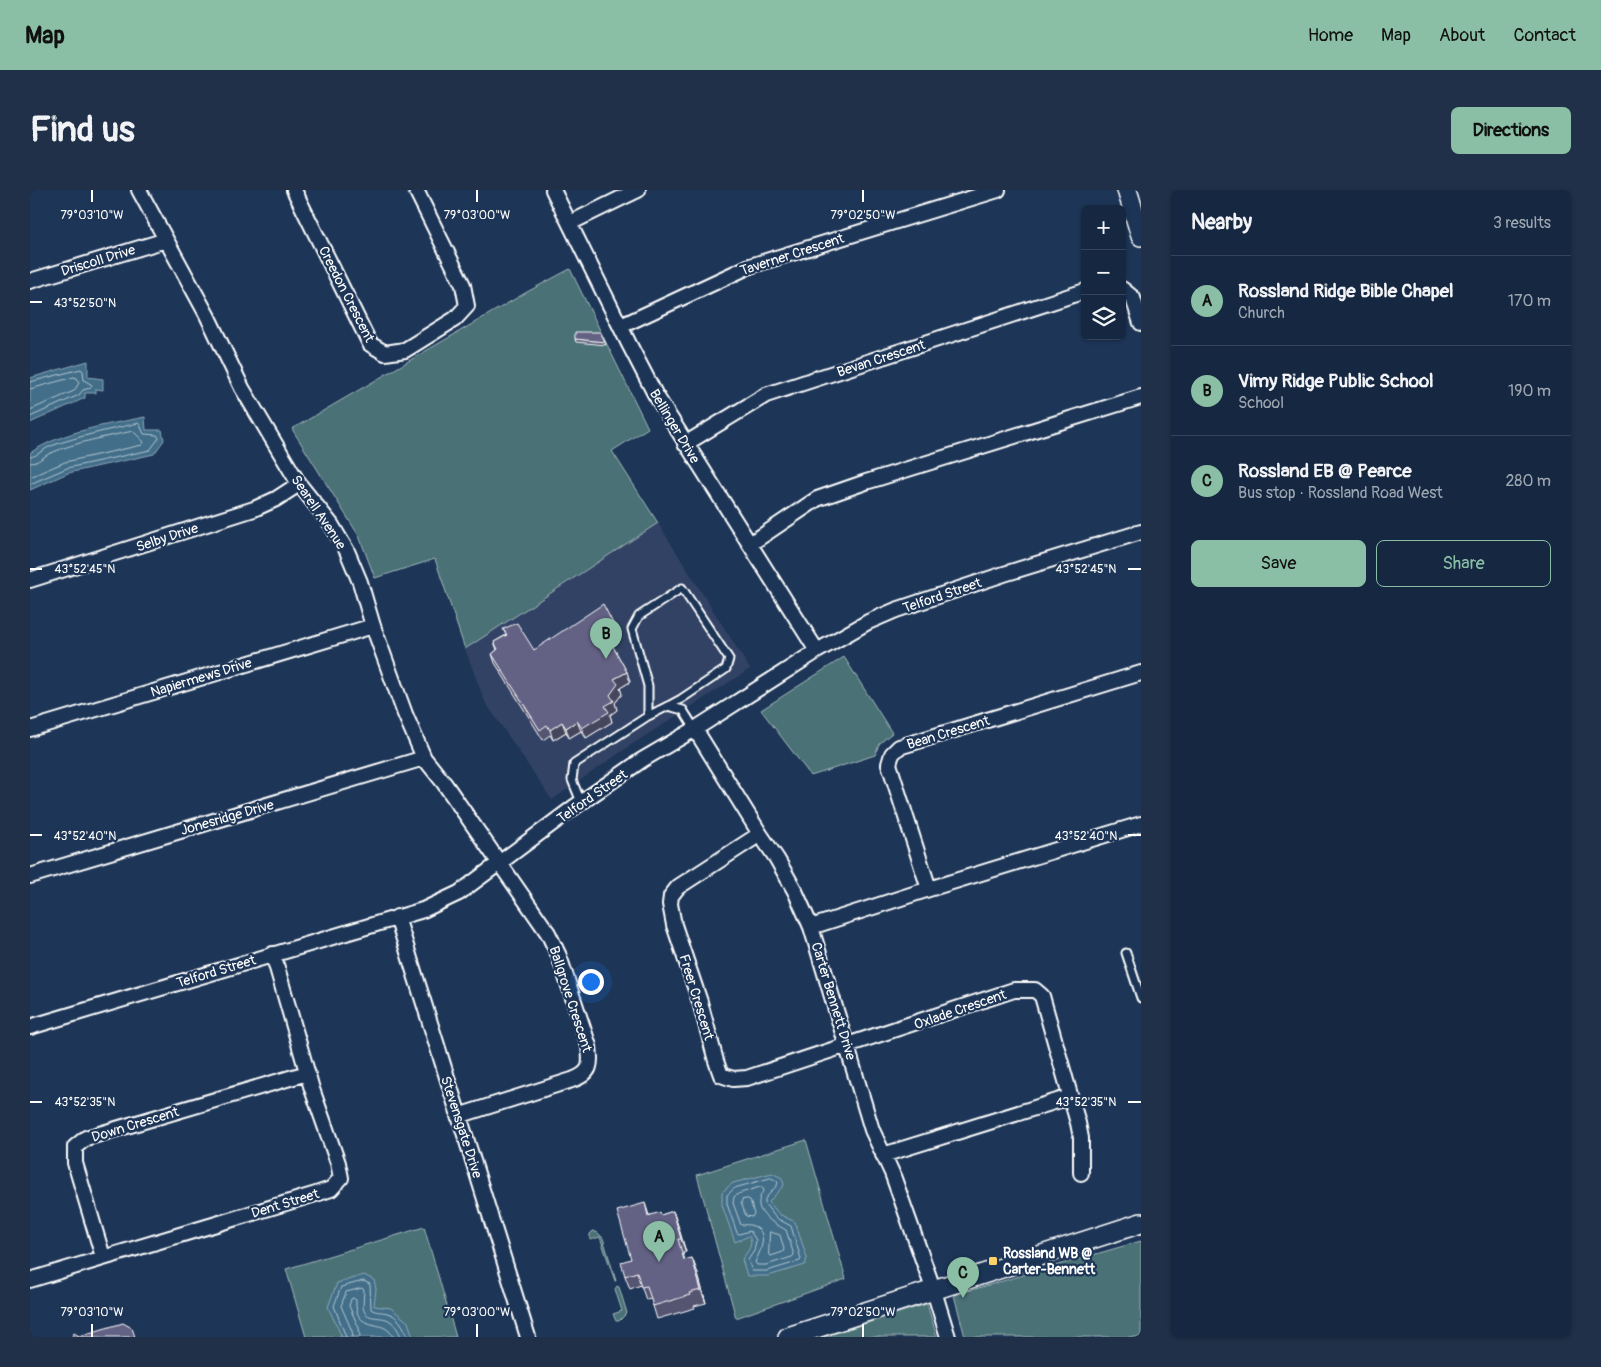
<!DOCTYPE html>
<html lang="en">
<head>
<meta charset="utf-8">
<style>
  :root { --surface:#162841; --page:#1f3048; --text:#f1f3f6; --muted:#9ea6b1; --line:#35445a; --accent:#8abfa5 }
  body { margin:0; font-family:Pangolin,sans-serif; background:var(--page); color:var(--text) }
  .controls { position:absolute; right:15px; top:15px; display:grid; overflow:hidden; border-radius:8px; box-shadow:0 1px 4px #0004 }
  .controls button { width:45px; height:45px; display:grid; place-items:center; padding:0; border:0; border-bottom:1px solid var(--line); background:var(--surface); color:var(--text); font:25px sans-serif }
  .you { position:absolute; left:560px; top:791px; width:18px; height:18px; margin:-12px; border:4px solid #fff; border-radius:50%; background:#1a73e8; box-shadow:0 0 0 8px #1a73e833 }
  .badge { display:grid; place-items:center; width:32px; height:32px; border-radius:50%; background:var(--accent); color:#111; font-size:16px; font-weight:700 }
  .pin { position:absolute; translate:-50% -41px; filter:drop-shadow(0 1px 2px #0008) }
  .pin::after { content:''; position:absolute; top:26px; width:18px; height:15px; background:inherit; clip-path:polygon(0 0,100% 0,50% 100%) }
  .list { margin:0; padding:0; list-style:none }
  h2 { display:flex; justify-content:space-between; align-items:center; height:65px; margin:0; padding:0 20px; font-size:21px }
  h2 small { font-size:16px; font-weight:400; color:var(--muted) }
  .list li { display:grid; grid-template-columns:32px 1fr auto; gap:15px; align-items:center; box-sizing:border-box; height:90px; padding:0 20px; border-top:1px solid var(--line) }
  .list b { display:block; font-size:19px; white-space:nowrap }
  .list p { margin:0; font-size:16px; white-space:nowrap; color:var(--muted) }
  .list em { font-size:16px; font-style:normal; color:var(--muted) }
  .actions { display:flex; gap:10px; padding:15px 20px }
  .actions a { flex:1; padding:11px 0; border:1px solid var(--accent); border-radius:8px; text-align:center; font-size:18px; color:var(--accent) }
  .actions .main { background:var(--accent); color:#111 }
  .icon { flex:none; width:28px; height:28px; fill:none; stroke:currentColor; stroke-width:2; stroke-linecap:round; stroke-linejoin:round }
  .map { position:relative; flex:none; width:1111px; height:1147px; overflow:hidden; border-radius:8px }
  header { display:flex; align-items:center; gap:30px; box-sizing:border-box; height:70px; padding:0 25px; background:var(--accent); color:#111 }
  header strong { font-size:24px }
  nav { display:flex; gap:28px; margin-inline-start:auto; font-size:18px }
  .intro { display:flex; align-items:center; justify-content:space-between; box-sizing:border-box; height:120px; padding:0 30px }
  h1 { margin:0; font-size:35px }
  .button { padding:12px 22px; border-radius:8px; background:var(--accent); color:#111; font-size:18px; font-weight:700 }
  main { display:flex; gap:30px; padding:0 30px }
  aside { flex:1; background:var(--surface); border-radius:8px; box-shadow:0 1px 4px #0004 }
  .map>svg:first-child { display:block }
  .built { fill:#324265 }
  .green { fill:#487176; stroke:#a4b8ba }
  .water { fill:#426e89; stroke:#8ea8b8 }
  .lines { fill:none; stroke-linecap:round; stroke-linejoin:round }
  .shore { stroke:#b3c5d0; stroke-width:1 }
  .lane-casing { stroke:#fff; stroke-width:11 }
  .street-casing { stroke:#fff; stroke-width:18 }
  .secondary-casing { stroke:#fff; stroke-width:22 }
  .lane { stroke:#1d3557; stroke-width:7 }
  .street { stroke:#1d3557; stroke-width:14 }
  .secondary { stroke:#1d3557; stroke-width:19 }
  .wall { fill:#555472; stroke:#fff }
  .shaded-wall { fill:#45455d; stroke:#fff }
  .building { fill:#636285; stroke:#fff }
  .ticks { fill:none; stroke:#fff; stroke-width:2 }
  .poi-dot { fill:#ffd166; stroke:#1d3557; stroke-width:2 }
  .labels { text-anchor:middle; stroke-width:4.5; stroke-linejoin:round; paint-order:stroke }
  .street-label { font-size:14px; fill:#fff; stroke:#1d3557 }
  .poi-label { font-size:14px; font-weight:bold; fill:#fff; stroke:#1d3557; text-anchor:start }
  .ticks-label { font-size:12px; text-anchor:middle; fill:#fff; stroke:#1d3557; stroke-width:4.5; stroke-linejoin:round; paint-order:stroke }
</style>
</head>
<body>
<header>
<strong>Map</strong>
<nav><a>Home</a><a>Map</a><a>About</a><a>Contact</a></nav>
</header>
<div class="intro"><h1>Find us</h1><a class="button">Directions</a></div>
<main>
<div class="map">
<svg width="1111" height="1147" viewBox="0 0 1111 1147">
  <rect width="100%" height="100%" fill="#1d3557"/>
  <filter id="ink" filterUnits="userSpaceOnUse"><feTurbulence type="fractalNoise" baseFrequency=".02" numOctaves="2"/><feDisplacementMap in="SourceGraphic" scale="10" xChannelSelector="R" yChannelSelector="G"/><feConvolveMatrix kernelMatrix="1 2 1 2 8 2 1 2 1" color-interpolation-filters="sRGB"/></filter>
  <g filter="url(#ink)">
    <path class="built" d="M628,333L720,479L601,555L522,610L455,512L435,459Z"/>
    <path class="green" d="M540,79L618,238L582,261L628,333L435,459L405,369L345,388L329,346L262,239L497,102Z
      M814,467L862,543L849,554L845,565L781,586L731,520Z
      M776,950L816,1089L706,1128L667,985Z
      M394,1037L426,1147H276L256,1079Z
      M563,1041L568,1043L573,1048L586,1091H585L570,1047L560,1050V1044Z
      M1111,1051V1147H935L924,1105Z
      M587,1096L589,1097L597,1123L589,1131H586L583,1124L592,1121L585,1099Z
      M897,1114L907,1147H793Z"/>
    <path class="water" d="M58,171V187L73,189V200L66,199V203H55V208L0,233V188Z
      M115,227L116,240H132L134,250L124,264L38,283L0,300V263C33,241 76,235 115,227Z
      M742,983L752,988L754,995L739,1012L749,1024L765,1032L777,1068L775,1075L738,1086H717L712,1069C718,1061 724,1055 719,1046L705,1052L692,1015V1002L703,993Z
      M334,1085L344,1090L346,1099L344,1116L361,1118L378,1132L383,1147H312L298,1117L307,1093Z"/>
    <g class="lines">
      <path class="shore" d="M0,192L51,179L53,181L54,190L62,195L60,198L53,200L49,205L0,227
        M0,199L44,187L47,188L49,193L44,201L0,220
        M0,267C8,266 13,259 21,256C49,246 79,240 108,233L110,235L114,244L127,245L129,248L120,260L37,278L0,294
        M0,273C9,273 13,266 21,263C46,252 76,247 103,241L114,252L112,255L35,272L0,287
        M741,988L747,991L748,994L735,1009V1014L746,1028L761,1036L771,1069L770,1071L737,1081H722L718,1070L724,1061L726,1050L720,1041L709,1044L707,1043L697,1014V1005L705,998Z
        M731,997L734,1000C719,1020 740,1031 756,1040L764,1065L762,1067L736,1075H727L725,1072C730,1062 740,1042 723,1036C719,1034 714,1035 711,1035L703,1013L704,1007L708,1004Z
        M718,1009L720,1010L724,1024L722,1027L716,1026L711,1013L712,1010Z
        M740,1042L750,1045L754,1059L753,1062L741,1066L739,1065Z
        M316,1147L304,1116L311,1097L333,1091L340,1094L341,1119C346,1123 351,1121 357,1123C368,1125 374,1137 378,1147
        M323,1147L322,1141L311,1116L316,1102L332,1098L334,1100C334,1105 333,1111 333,1116C334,1130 347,1126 356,1129C363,1131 369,1140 371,1147
        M330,1147L329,1138L319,1116L321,1109L323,1108L326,1110C324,1145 355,1126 363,1147"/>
      <defs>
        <path id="lane" d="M618,526V496L602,439L609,426L652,398L699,469L696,479L651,509L638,516
          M551,612L542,590L544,574L618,526L638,516L653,520L665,539
          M1096,763L1111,808"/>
        <path id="street" d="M109,0L177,125L212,198L269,294L301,334L317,361L330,392L343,436L375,524L394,568L414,593L518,743L529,766L559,856C561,875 562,883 542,890L428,926
          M264,0L340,154L355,163L375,160L425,129L437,116L433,95L386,0
          M523,0L599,154L625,204L787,461
          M540,33L608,0
          M0,91L136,50
          M1092,99L1103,108L1111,133
          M591,136L720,76L968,0
          M655,254L736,205L1055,101
          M720,354L787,309L836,292L1111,207
          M0,390L224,319L246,309L269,294
          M0,539L343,436
          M665,539L730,644L747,669L765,701L781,737L842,940L862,983L904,1101L918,1147
          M730,644L648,697L641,706L640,714L644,735L670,812L686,871L691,885L703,889L717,888L984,800H1005L1012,806L1048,933L1051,948V983
          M0,686L394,568
          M899,699L859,574L862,564L869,557L1111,483
          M367,727L498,1147
          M781,737L899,699L1111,634
          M0,837L393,720L429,703L543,618L612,570L665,539L787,461L838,432L866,420L974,384L1111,342
          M853,965L1040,907
          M73,1067L45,973V957L56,948L277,883
          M0,1090L286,1004L301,999L311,988L308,973L282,899L243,764"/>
        <path id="secondary" d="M1097,0L1111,46
          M758,1147L1111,1033"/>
      </defs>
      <use href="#lane" class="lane-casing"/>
      <use href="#street" class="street-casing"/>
      <use href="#secondary" class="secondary-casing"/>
      <use href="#lane" class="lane"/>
      <use href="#street" class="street"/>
      <use href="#secondary" class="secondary"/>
    </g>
    <path class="wall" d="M545,149L575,152L576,155L546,152Z
      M585,437L589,447L580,451L597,482L600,492L590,498L592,504L585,513L587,520L580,525L582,532L556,548L551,541L539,548L536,542L523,550L520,545L513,550L465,473L462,464L467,460L464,452L476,445L473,439L504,460Z
      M615,1013L619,1025H631L643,1021L656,1062L653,1063L655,1070L662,1068L667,1081L676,1113L664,1116L665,1118L627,1129L621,1109L616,1110L611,1095L600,1099L595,1086L601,1069Z"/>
    <path class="shaded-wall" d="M597,482L600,492L590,498L592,504L585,513L587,520L580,525L582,532L556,548L552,538L580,505L584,489Z
      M547,531L551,541L539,548L536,538Z
      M532,532L536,542L523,550L520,540Z
      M643,1021L648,1035L656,1062L651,1049Z
      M662,1068L667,1081L676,1113L671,1100Z"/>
    <path class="building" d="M545,142H570L575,152L545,149Z
      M573,414L585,437L575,442L597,482L584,489L588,494L580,505L584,511L575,516L579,522L552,538L547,531L536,538L532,532L520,540L517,535L510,540L462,464L468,459L464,452L477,445L473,439L487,433L504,460Z
      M615,1013L618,1026L630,1022L631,1025L643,1021L651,1049H648L654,1070L662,1068L671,1100L659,1103L660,1105L623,1116L617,1096L611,1097L607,1082L595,1086L591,1072L601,1069L587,1021Z
      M93,1133L102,1138L105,1147H42L44,1143L49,1146Z"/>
  </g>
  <path class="ticks" d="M62,0V12M447,0V12M833,0V12M0,112H12M0,379H12M1098,379H1111M0,645H12M1098,645H1111M0,912H12M1098,912H1111M62,1134V1147M447,1134V1147M833,1134V1147"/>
  <rect class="poi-dot" x="958" y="1066" width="10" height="10" rx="2.5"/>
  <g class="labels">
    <g class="street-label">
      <text transform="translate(762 64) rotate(-18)" y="5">Taverner Crescent</text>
      <text transform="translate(68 70) rotate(-17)" y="5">Driscoll Drive</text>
      <text transform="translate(317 104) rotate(63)" y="5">Creedon Crescent</text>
      <text transform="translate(851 168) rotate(-18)" y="5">Bevan Crescent</text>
      <text transform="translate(645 236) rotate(59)" y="5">Bellinger Drive</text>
      <text transform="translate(289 322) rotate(56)" y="5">Searell Avenue</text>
      <text transform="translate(137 347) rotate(-18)" y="5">Selby Drive</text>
      <text transform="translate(912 405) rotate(-19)" y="5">Telford Street</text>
      <text transform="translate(171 487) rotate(-17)" y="5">Napiermews Drive</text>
      <text transform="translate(918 542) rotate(-17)" y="5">Bean Crescent</text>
      <text transform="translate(562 606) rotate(-35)" y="5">Telford Street</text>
      <text transform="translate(197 627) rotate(-16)" y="5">Jonesridge Drive</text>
      <text transform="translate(186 781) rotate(-17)" y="5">Telford Street</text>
      <text transform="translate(667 807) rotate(73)" y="5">Freer Crescent</text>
      <text transform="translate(541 809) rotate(72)" y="5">Ballgrove Crescent</text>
      <text transform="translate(804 811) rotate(73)" y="5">Carter Bennett Drive</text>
      <text transform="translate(930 819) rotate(-19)" y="5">Oxlade Crescent</text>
      <text transform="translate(105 934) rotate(-17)" y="5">Down Crescent</text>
      <text transform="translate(432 937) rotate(72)" y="5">Stevensgate Drive</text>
      <text transform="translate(255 1013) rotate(-17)" y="5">Dent Street</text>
    </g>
    <g class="poi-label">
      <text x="973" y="1068">Rossland WB @<tspan x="973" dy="16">Carter-Bennett</tspan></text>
    </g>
  </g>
  <g class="ticks-label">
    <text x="62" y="29">79°03'10"W</text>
    <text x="447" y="29">79°03'00"W</text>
    <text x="833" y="29">79°02'50"W</text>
    <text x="55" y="117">43°52'50"N</text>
    <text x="55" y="383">43°52'45"N</text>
    <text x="1056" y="383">43°52'45"N</text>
    <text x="55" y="650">43°52'40"N</text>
    <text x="1056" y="650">43°52'40"N</text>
    <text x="55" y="916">43°52'35"N</text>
    <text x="1056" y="916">43°52'35"N</text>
    <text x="62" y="1126">79°03'10"W</text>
    <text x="447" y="1126">79°03'00"W</text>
    <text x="833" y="1126">79°02'50"W</text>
  </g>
</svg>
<div class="controls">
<button>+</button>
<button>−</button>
<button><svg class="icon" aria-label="layers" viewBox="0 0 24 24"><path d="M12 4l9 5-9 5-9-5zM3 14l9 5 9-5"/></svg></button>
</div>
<div class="you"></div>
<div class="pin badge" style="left:629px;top:1072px">A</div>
<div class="pin badge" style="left:576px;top:469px">B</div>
<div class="pin badge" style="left:933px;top:1108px">C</div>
</div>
<aside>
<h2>Nearby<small>3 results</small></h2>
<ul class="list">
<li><span class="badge">A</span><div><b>Rossland Ridge Bible Chapel</b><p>Church</p></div><em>170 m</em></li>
<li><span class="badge">B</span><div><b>Vimy Ridge Public School</b><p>School</p></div><em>190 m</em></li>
<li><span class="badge">C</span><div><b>Rossland EB @ Pearce</b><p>Bus stop · Rossland Road West</p></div><em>280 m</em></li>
</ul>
<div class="actions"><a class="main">Save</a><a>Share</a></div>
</aside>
</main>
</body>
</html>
